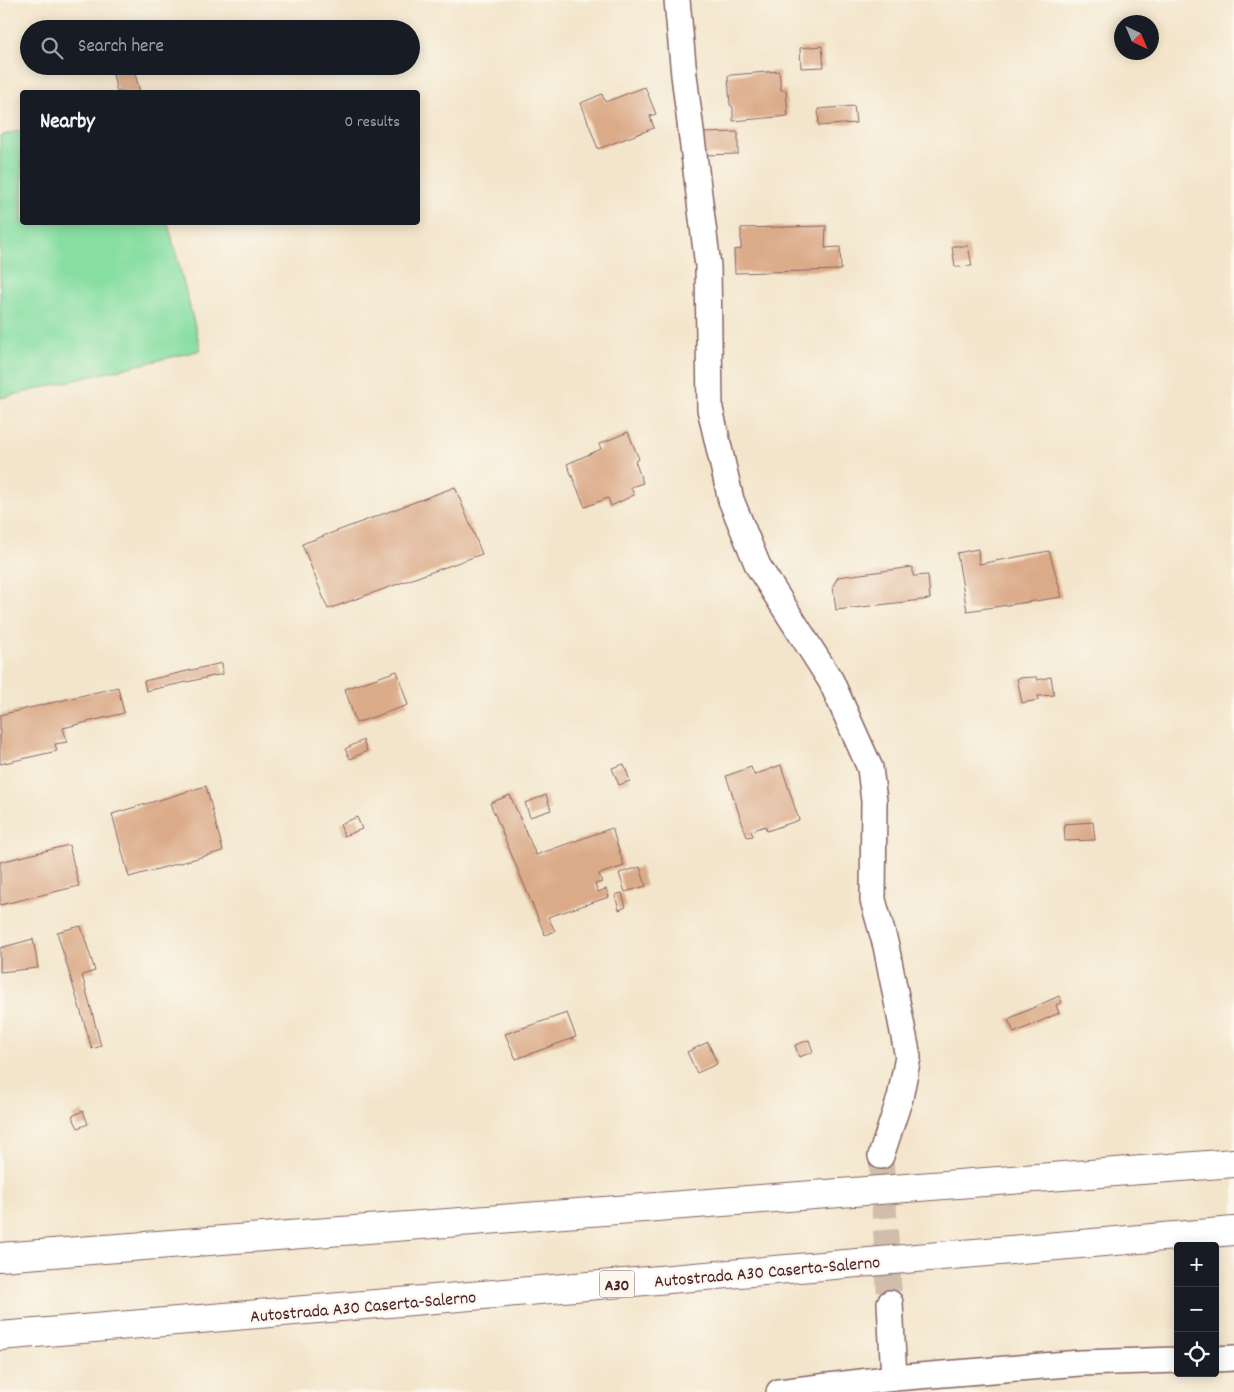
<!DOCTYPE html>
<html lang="en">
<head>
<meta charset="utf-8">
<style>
  :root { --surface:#171b24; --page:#20242c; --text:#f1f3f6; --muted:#9ea1a6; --line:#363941 }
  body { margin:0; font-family:Dekko,sans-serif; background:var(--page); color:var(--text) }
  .controls { position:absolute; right:15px; bottom:15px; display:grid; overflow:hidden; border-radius:5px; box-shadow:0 2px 12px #0003 }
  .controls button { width:45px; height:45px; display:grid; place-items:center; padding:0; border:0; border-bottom:1px solid var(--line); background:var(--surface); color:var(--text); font:25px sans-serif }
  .compass { position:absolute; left:1114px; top:15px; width:45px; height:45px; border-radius:50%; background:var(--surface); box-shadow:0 2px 12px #0003; rotate:136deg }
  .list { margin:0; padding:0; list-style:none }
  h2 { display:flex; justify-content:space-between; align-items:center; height:65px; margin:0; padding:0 20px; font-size:21px }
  h2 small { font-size:16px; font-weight:400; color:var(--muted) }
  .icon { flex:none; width:28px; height:28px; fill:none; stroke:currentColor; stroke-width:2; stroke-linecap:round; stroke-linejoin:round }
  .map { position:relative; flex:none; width:1234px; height:1392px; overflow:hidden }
  .search { position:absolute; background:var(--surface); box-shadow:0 2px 12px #0003; left:20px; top:20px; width:400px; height:55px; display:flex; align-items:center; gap:12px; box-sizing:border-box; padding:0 18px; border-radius:28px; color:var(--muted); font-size:19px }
  .panel { position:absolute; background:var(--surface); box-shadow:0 2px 12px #0003; left:20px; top:90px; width:400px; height:135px; border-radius:5px }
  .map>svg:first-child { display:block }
  .pitch { fill:#87dea2; stroke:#687e66 }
  .building { fill:#dbab89 }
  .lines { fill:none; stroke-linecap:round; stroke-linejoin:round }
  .minor-tunnel { stroke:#d1bdab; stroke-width:25; stroke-dasharray:25 12; stroke-linecap:butt }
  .minor-casing { stroke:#856463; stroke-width:28 }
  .highway-casing { stroke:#856463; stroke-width:30 }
  .minor { stroke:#fff; stroke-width:25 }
  .highway { stroke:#fff; stroke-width:28 }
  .labels { text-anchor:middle; stroke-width:5; stroke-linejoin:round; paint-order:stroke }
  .shield { fill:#fbf7ec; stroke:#7f6065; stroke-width:1 }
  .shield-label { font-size:16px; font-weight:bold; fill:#4a1f2b }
  .street-label { font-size:18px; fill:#4a1f2b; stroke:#fbf7ec }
</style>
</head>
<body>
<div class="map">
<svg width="1234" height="1392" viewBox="0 0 1234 1392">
  <rect width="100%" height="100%" fill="#fbf7ec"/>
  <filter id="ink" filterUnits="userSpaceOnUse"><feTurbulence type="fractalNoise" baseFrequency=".02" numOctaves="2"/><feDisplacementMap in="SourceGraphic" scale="10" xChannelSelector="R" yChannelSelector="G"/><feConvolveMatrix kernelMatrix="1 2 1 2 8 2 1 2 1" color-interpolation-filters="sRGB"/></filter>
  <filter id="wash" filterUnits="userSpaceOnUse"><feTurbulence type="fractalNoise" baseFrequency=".0096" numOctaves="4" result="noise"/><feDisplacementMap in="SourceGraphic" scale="20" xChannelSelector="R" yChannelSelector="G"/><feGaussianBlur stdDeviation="1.12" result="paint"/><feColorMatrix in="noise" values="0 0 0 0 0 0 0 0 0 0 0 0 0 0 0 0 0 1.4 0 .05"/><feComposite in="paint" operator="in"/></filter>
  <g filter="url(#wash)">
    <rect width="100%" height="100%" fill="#f3e5cb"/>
    <path class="pitch" d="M22,130V222L168,223L201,350L0,398V136Z"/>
    <g id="blocks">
      <path class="building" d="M822,46L824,67L801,68L800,48Z
        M111,66H133L140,92H117Z
        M779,71L781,90H786L788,116L733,121V107L730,105L728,77L731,75Z
        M645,87L656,114L650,116L654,128L598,149L581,103L602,94L605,102Z
        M854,106L856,123L819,126L818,109Z
        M738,132V154L701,155L700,133Z
        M826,226L825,248L840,247L841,270L735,273L734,250L741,249V228Z
        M952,246H968L972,266L955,267Z
        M628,432L639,459L635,461L643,483L631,487L634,495L611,506L608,498L585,507L567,464L601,449L599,444Z
        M455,487L482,554L328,609L302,544Z
        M978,549L979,564L1049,551L1062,597L967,611L957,553Z
        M913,567V576L928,575L930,599L836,610L833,586L838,577Z
        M222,663L223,674L146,691L144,681Z
        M397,671L408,705L356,723L345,689Z
        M1037,677V680L1051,677L1054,695L1038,696V700L1022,703L1017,678Z
        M118,687L124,713L63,728L67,742L55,744L57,751L0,764V715Z
        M363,740L367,751L350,759L345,749Z
        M624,764L630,781L619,785L612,768Z
        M781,765L799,820L767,831L765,826L751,831L753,836L747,837L726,776L751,767L754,775Z
        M206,786L223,851L129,877L112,814Z
        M510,795L536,855L612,828L624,866L599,874L602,882L595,884L598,892L606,889L609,897L548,917L555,931L545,935L490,803Z
        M546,795L551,810L530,817L525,803Z
        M357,817L362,829L344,836L340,824Z
        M1093,822L1095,840L1065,841L1064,824Z
        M69,845L79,886L0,905V862Z
        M640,867L646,886L625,892L619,873Z
        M622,893L626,907L619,910L615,895Z
        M81,926L95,971L82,975L101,1046L92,1049L57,932Z
        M33,939L38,968L0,972V948Z
        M1059,996L1062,1002L1056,1005L1059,1013L1014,1033L1008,1019Z
        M567,1013L576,1037L516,1059L505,1034Z
        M809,1040L813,1052L799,1057L795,1045Z
        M708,1042L717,1064L697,1073L687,1052Z
        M83,1111L88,1124L78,1128L72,1116Z"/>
    </g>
  </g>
  <g filter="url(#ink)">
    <use href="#blocks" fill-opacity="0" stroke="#856463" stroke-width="1"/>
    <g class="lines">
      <path class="minor-tunnel" d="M881,1156L890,1303"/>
      <defs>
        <path id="minor" d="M677,0L684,75L708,266L710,409L731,500L758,566L831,681L870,768L874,801L873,900L886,946L908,1057L900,1098L881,1156
          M890,1303L894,1378
          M1215,1359L1234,1358
          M779,1392L894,1378L1080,1363L1178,1360"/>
        <path id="highway" d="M0,1257L1234,1163
          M0,1336L1234,1231"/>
      </defs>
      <use href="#minor" class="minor-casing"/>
      <use href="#highway" class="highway-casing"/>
      <use href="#minor" class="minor"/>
      <use href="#highway" class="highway"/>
    </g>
  </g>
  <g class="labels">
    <rect class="shield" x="599.5" y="1270.5" width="35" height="27" rx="4"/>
    <g class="shield-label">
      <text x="617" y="1290">A30</text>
    </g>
    <g class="street-label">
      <text transform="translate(767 1271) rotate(-5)" y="6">Autostrada A30 Caserta-Salerno</text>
      <text transform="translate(363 1306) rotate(-5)" y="6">Autostrada A30 Caserta-Salerno</text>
    </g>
  </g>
</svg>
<div class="controls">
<button>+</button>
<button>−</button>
<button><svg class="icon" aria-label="locate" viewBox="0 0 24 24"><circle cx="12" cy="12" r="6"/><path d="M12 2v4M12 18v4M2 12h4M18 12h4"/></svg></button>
</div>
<svg class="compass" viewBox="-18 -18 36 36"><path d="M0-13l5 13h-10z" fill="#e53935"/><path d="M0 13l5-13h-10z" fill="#9ea1a6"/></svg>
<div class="search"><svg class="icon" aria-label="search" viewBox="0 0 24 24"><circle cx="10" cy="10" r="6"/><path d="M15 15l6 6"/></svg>Search here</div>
<section class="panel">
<h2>Nearby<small>0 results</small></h2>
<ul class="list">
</ul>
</section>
</div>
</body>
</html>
